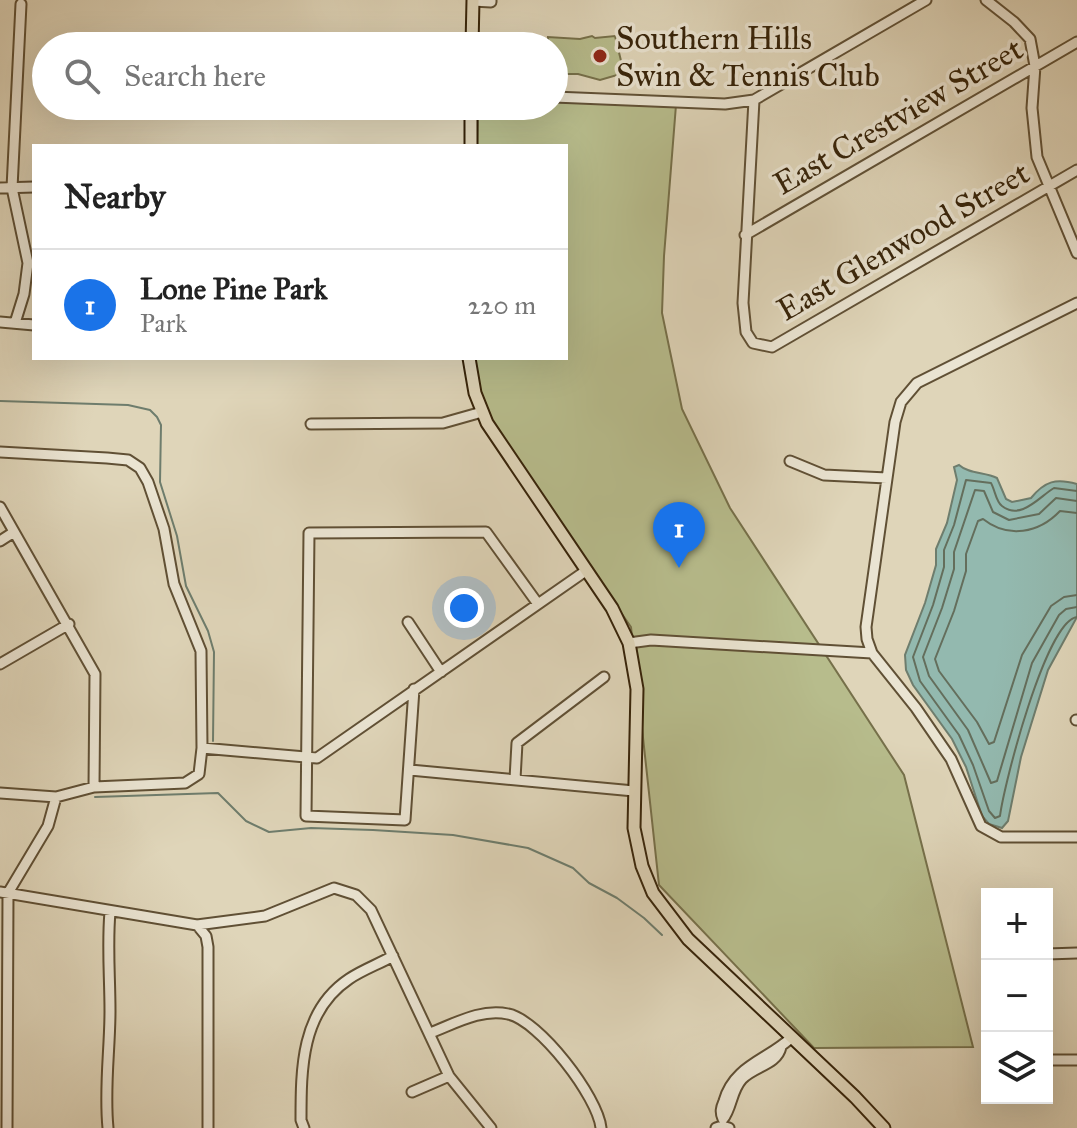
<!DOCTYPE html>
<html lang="en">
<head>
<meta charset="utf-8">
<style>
  :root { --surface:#fff; --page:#f2f2f2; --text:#222; --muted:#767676; --line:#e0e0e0; --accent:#1a73e8 }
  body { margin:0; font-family:"IM FELL Great Primer",serif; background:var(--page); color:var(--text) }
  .controls { position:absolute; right:24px; bottom:24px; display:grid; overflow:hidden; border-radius:0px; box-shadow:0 8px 32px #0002 }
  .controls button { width:72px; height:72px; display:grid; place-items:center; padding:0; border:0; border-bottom:2px solid var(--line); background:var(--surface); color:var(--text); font:40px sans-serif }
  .you { position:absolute; left:464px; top:608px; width:28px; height:28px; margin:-20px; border:6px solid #fff; border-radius:50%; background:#1a73e8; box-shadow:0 0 0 12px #1a73e833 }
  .badge { display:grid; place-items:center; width:52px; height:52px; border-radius:50%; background:var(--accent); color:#fff; font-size:26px; font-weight:700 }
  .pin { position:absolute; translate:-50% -66px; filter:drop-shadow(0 2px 4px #0008) }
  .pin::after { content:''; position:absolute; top:42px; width:28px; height:24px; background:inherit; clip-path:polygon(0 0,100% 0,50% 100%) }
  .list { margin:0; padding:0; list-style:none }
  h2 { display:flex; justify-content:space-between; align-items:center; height:104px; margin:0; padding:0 32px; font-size:34px }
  h2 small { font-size:26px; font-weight:400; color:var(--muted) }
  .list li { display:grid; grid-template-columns:52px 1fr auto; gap:24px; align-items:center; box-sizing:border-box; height:112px; padding:0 32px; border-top:2px solid var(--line) }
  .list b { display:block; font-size:30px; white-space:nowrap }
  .list p { margin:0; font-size:26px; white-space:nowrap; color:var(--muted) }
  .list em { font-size:26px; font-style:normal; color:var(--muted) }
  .icon { flex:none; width:44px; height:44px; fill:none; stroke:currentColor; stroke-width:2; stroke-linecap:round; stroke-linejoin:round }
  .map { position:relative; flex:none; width:1077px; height:1128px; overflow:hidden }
  .search { position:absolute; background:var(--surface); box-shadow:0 8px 32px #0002; left:32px; top:32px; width:536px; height:88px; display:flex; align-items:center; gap:20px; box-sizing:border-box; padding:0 28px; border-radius:44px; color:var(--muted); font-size:30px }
  .panel { position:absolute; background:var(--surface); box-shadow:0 8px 32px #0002; left:32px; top:144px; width:536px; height:216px; border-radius:0px }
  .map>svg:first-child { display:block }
  .green { fill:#b7bc8c; stroke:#76704a; stroke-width:2 }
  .water { fill:#93b9af; stroke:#6e7d6d; stroke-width:2 }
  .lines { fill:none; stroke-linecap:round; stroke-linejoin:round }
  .shore { stroke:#646e5c; stroke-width:2 }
  .stream { stroke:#6e7d6d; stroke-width:2 }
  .minor-casing { stroke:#605035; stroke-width:13 }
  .major-casing { stroke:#362309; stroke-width:15 }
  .minor { stroke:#eae4d2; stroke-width:9 }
  .major { stroke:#dfd5b9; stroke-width:11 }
  .poi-dot { fill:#8f2418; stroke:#eae4d2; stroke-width:3 }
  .labels { text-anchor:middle; stroke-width:7; stroke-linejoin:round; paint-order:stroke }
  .poi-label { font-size:32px; fill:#362309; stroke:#eae4d2; text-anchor:start }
  .street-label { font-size:32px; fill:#362309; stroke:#eae4d2 }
</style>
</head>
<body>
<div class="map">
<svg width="1077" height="1128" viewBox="0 0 1077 1128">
  <rect width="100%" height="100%" fill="#dfd5b9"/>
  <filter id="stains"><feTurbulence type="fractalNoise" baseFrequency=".0025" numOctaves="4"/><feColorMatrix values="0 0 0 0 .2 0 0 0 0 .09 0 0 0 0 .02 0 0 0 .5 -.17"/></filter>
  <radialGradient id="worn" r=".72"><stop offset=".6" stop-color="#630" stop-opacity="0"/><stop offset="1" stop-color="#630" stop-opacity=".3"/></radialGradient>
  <path class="green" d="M592,36L595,38L615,36L624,73L600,80L578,74H554V46H548V37L580,39Z
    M554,102L676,105L664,256L662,313L682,409L730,508L904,775L973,1047L814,1048L659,885L631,627L534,487L488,415L479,391L473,358H566V146H477L478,106H554Z"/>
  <path class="water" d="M959,465C969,474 985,472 997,478L1006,499L1012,502L1031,498C1045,481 1056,478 1077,484V617L1048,670L1021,757L1008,821L1002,828L989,824L982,816L966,767L952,739L913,685L906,670L905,655L925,603L936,565V549L947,523L957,480L954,467Z"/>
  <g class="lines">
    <path class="shore" d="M1077,491L1054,488C1040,496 1021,521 1002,506C996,502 995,490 991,483L966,480L954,525L944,550V567L933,605L913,657L920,681L959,735L973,765L989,811L995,818L1000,816C1004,784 1046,621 1077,617
      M1077,501L1056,498L1039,514L1009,520L993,512L984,491L975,490L954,552V569L942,608L923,657L929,676L968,730L991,783L997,781L1032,663L1059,615L1066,609L1077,607
      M1077,513L1060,511C1039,533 1008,539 983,519L978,521L966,554V571L954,611L935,659L939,671L977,722L989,744L994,742L1022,655L1051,606L1064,597L1077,595"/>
    <path class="stream" d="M0,401L128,405L150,410L157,417L161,425L160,482L177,536L186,586L208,631L214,652L213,741
      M95,797L218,793L246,821L269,832L311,828L373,830L453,835L528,848L573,868L589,883L617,898L644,918L662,935"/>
    <defs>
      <path id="minor" d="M986,0L1014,22L1030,39L1035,66L1032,108L1037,157L1077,253
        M473,1L491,2V0
        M554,97L725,104L754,100L926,0
        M754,100L743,303L746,332L753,343L772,347L1077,170
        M0,188L34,187
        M745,235L1077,42
        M1077,303L917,383L901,402L895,422L866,627L867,639L872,653L916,708L951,759L981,826L1001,837H1077
        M0,322L34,325
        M15,323L24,294L28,263L12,188L21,4
        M311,424L443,423L482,412
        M0,452L107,458L128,460L140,468L148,482L164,529L174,584L201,651L202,748
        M790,461L824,475L887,478
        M0,507L95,674L94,787
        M0,541L14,532
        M408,622L441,672
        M629,643L651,640L872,653
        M0,664L69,624
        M414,689L405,820L306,816L309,533L486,532L538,604
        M1076,720H1077
        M410,770L634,791
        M515,779L517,743L604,677
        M0,793L56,797L94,787L185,783L199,774L202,748L317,758L587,570
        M0,892L197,925L265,916L334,888L356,895L371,910L449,1076L491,1128
        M197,925L206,936L208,947V1128
        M1047,954L1077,953
        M430,1033C454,1024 481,1008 508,1014C539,1020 598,1097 601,1128
        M781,1047C777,1065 754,1066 742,1079C731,1091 732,1108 723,1119C720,1112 721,1108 724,1101C734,1065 768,1060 792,1037
        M1051,1060H1077
        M412,1092L449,1076
        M7,1128L8,893L48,826L56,797
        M108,1128C104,1088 110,1050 110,1011C110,977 107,945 110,912
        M304,1128L301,1120C301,1069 301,1011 349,979C362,970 379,964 393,956
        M716,1128L722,1126L729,1128"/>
      <path id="major" d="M472,46L473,0
        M471,146V106
        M469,358L475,393L487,423L612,608L629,643L637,689L634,828L642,866L653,893L688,939L855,1097L884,1128"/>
    </defs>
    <use href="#minor" class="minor-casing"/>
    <use href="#major" class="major-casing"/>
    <use href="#minor" class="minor"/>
    <use href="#major" class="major"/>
  </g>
  <circle class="poi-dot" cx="600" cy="56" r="8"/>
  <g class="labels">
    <g class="poi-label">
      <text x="616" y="49">Southern Hills<tspan x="616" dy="37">Swin &amp; Tennis Club</tspan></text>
    </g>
    <g class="street-label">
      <text transform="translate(898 116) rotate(-30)" y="11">East Crestview Street</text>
      <text transform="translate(903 241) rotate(-30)" y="11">East Glenwood Street</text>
    </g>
  </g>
  <rect width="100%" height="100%" filter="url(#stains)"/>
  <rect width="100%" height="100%" fill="url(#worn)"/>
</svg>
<div class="controls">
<button>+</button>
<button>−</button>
<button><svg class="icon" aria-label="layers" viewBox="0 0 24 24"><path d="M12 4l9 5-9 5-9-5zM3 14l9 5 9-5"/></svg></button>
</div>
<div class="you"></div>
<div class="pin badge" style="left:679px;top:568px">1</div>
<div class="search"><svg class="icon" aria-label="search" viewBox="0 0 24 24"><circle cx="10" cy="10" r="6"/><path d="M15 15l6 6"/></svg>Search here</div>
<section class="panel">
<h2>Nearby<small></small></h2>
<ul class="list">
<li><span class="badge">1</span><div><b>Lone Pine Park</b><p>Park</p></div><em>220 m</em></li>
</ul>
</section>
</div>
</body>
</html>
